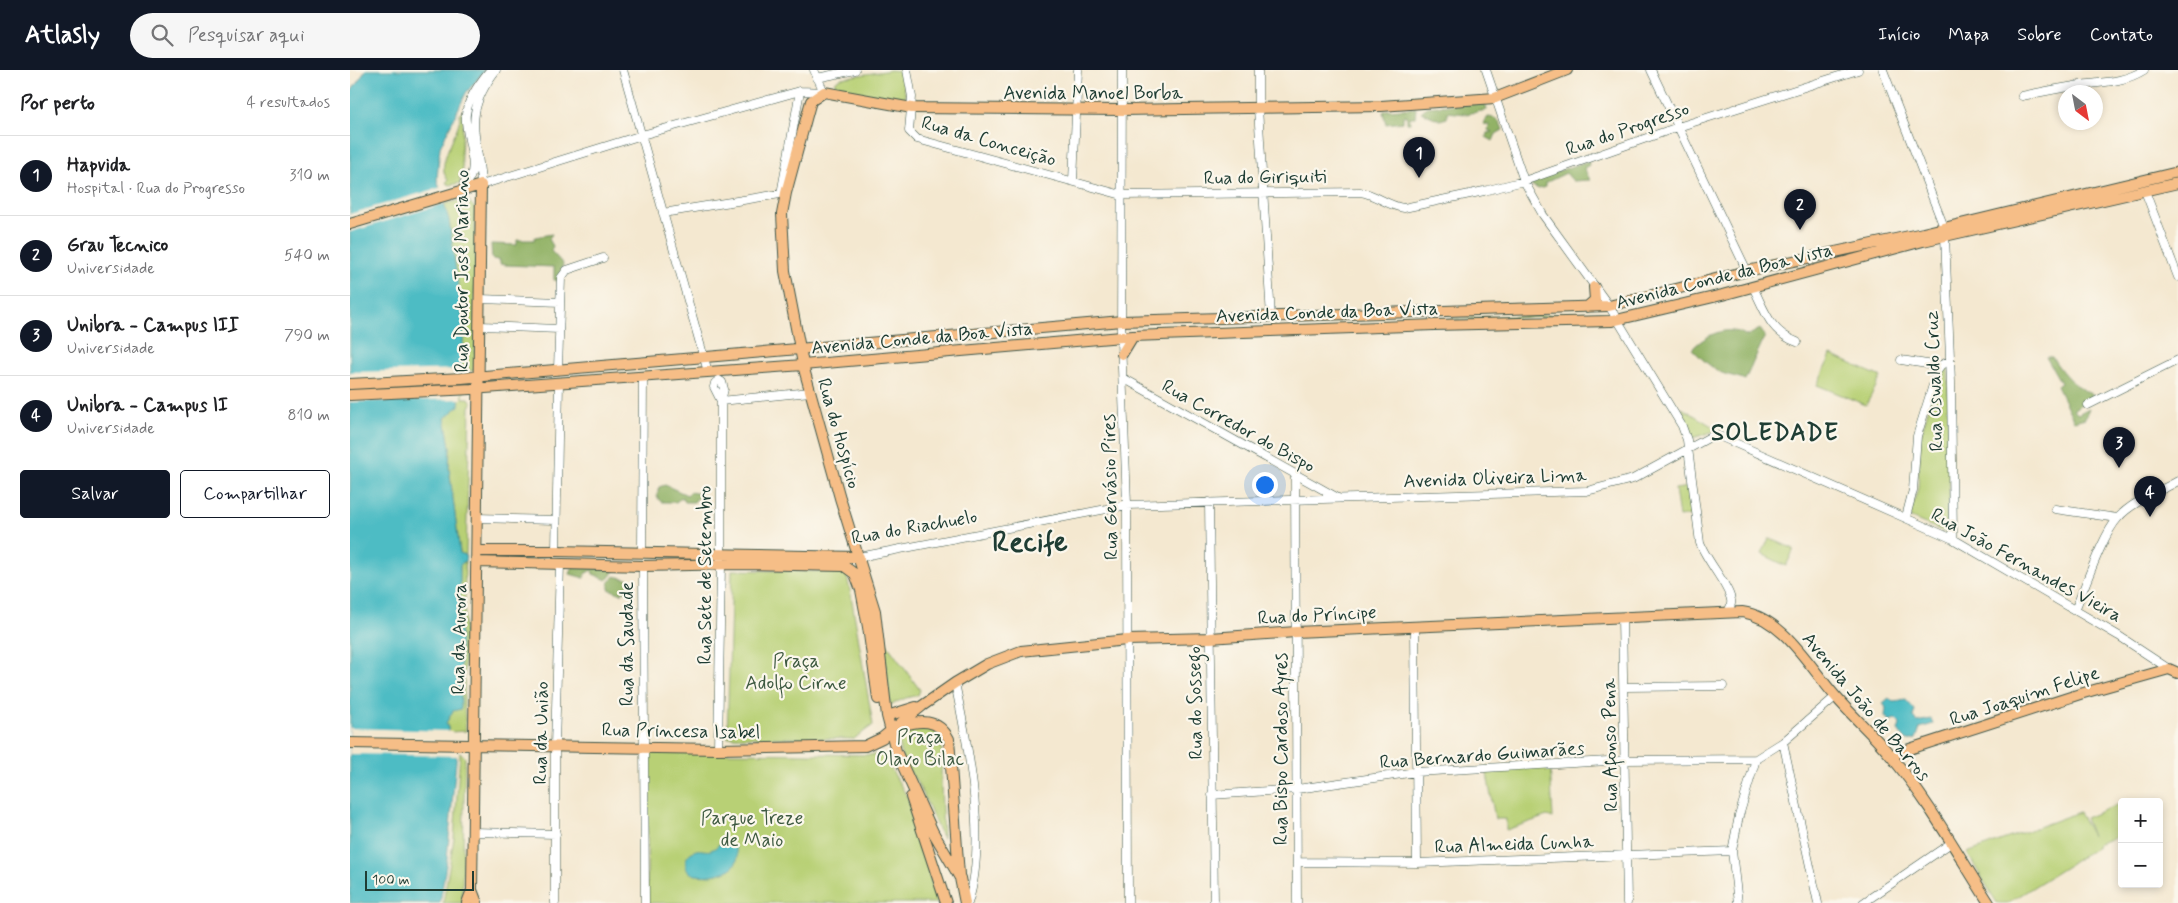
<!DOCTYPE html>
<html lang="pt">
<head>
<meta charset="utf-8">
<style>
  :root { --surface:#fff; --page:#f6f6f6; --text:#202124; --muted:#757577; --line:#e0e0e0; --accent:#111827 }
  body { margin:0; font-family:Mynerve,sans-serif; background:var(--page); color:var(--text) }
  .controls { position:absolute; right:15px; bottom:15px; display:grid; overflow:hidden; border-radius:5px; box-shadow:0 2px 8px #0003 }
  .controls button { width:45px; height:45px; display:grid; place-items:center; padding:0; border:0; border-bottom:1px solid var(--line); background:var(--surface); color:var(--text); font:25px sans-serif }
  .compass { position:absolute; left:1708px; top:15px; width:45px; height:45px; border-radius:50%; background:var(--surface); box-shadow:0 2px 8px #0003; rotate:148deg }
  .scale { position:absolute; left:15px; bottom:12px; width:109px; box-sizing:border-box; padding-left:5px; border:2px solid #1f3d34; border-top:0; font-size:14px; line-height:18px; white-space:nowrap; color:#1f3d34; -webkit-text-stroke:4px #fbf7ec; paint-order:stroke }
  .you { position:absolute; left:914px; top:414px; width:18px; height:18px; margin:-12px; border:4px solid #fff; border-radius:50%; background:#1a73e8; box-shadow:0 0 0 8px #1a73e833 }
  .badge { display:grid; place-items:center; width:32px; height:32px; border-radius:50%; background:var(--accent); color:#fff; font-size:16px; font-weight:700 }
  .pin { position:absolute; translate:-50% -41px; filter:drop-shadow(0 1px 2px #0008) }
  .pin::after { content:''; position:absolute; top:26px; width:18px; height:15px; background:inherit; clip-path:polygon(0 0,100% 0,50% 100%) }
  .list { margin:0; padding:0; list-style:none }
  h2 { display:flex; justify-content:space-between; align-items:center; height:65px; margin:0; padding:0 20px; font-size:21px }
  h2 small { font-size:16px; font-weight:400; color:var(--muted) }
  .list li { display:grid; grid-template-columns:32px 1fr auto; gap:15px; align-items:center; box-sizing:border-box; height:80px; padding:0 20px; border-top:1px solid var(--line) }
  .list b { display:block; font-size:19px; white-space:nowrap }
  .list p { margin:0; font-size:16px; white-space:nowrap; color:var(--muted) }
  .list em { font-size:16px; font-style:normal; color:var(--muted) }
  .actions { display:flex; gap:10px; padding:15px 20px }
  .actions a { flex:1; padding:11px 0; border:1px solid var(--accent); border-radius:5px; text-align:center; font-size:18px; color:var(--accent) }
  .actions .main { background:var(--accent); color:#fff }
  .icon { flex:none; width:28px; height:28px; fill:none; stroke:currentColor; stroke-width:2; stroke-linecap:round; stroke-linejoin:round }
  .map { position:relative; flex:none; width:1828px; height:833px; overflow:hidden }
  header { display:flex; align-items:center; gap:30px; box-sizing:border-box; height:70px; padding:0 25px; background:var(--accent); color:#fff }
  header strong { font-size:24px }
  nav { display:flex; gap:28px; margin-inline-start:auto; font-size:18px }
  .search { width:350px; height:45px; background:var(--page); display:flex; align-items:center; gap:12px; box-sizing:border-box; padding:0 18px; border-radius:28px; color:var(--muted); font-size:19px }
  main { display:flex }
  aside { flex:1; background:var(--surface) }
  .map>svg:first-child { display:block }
  .green { fill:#b8d074; stroke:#6c8654 }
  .forest { fill:#92b266; stroke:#58784d }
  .water { fill:#4ebcc4; stroke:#367c7c }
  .pier { fill:#f4e8d0 }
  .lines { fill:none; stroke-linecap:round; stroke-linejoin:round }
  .minor-casing { stroke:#3f574b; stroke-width:9 }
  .major-casing { stroke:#3f574b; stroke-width:12 }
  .minor { stroke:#fff; stroke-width:8 }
  .major { stroke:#f6be87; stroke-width:10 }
  .labels { text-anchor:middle; stroke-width:4.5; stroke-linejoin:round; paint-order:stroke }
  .street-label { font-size:19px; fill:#1f3d34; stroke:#fbf7ec }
  .park-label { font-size:19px; fill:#3e5a41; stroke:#fbf7ec }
  .district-label { font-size:24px; font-weight:bold; letter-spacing:1px; fill:#1f3d34; stroke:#fbf7ec }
  .town-label { font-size:29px; font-weight:bold; fill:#1f3d34; stroke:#fbf7ec }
</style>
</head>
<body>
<header>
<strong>Atlasly</strong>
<div class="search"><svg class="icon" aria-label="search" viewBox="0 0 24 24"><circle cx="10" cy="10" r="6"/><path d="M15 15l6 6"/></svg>Pesquisar aqui</div>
<nav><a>Início</a><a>Mapa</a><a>Sobre</a><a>Contato</a></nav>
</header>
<main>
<aside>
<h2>Por perto<small>4 resultados</small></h2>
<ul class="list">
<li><span class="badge">1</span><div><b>Hapvida</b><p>Hospital · Rua do Progresso</p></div><em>310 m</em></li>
<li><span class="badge">2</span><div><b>Grau Tecnico</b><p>Universidade</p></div><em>540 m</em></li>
<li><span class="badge">3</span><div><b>Unibra - Campus III</b><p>Universidade</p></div><em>790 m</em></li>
<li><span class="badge">4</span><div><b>Unibra - Campus II</b><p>Universidade</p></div><em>810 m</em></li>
</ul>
<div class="actions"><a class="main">Salvar</a><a>Compartilhar</a></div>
</aside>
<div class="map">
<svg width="1828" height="833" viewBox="0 0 1828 833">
  <rect width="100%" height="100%" fill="#fbf7ec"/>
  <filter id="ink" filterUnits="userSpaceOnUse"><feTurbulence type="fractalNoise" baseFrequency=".02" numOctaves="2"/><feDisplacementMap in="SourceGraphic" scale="10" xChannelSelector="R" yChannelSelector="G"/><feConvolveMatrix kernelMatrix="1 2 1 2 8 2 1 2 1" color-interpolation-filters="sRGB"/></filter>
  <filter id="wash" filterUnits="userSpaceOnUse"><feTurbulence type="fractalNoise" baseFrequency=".0096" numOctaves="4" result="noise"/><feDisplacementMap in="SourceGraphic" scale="20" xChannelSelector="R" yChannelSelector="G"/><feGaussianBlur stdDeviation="1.12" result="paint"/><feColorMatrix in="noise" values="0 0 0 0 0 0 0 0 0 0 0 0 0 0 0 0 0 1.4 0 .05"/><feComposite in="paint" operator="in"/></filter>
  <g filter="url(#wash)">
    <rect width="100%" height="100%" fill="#f4e8d0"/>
    <path class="green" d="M541,0L551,1L556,28L553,32L487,21L484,16L486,11L491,8Z
      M114,42L111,84L113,102L109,107L111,113L100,115L96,113L98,110C83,93 112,61 110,43Z
      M116,129L125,138V298L122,302L119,299H113V328H119L122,333L120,337L116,485L110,483L99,398L100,377L95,348L94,134Z
      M1235,244V246L1086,250L1087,249Z
      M1481,285L1531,307L1516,335L1467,315Z
      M1594,295L1598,296L1600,460L1597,463L1561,448L1560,445L1568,418L1570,368L1589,301Z
      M1332,338L1365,358V361L1343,368L1332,345Z
      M1339,417L1342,445L1329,447L1325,419Z
      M1419,468L1444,479L1436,496L1412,484Z
      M115,491L114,635L116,661L100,662L96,653L103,641L110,494Z
      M382,500L496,502L501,525L523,655L504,669L377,667Z
      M533,569L570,620L568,625L556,628L540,635Z
      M565,656L580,657L586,662L592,671L591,710L593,768C583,751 579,735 570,718C565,708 556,698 552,687C550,683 549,676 549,672C551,664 557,659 565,656Z
      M110,682L115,687L112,833H93L104,768Z
      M303,682L533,685L558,728L587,833H297L298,685Z
      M1200,694L1203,748L1197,746L1156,760V749H1145L1136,698Z
      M1772,733V764L1746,775L1747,777L1658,833H1647L1617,783L1729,742L1742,766L1735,748Z"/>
    <path class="forest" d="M1135,32L1137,40L1116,44L1097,42V48L1090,50L1071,42L1077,37Z
      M1066,38L1065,47L1059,48L1060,53H1057V45L1053,46V52L1036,54L1033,42L1036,40Z
      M1138,47C1148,48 1150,51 1153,60L1146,64L1143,71L1136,67L1137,63L1142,62L1138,60L1139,55L1133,54Z
      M1238,91L1239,95L1234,98L1240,110L1223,111L1216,103L1195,113V117L1189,119L1180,115L1179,111Z
      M202,164L199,169L203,176L201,181L213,194L209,211L204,210V197L156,195L150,194V190L142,189L141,174L167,175V170H184L185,167Z
      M1410,259L1415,266L1395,310C1387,306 1379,306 1372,303C1360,297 1351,288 1342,279C1357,264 1378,254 1397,266Z
      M1696,287H1702C1713,304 1724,317 1743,325L1723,340L1728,344L1739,338L1735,348L1724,351L1707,316L1711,313Z
      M315,415L337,425L340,422L351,424L344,432H335L332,427L326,432H311L307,427L309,417Z
      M223,496L265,500L257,510L243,504L242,500L236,503L234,508L220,504Z
      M264,506L278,509L282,513L276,522L273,520L272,524L259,519V513Z"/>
    <path class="water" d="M16,0H135L116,23L90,77L87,109L99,150L114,258L109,336L95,348L100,377L99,398L110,483L116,485L115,491L110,495L111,639L103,641L96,653L107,681L97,789L90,833H0V23Z
      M1539,628L1543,632L1556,630L1565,640L1563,647L1568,652L1581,649L1583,654L1570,658L1566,669L1557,671L1548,661L1550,654L1545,649L1539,651L1535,646L1536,638L1533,633Z
      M375,772L384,775C389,785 389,791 381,799C371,804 357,807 346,805C334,803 332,788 342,782C349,777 355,782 361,780C367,778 368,773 375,772Z"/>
    <path class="pier" d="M92,117L96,133L0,162V144Z
      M114,299L112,329L0,332V302Z
      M0,658L102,661L109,686L0,684Z"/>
  </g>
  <g filter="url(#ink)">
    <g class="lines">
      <defs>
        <path id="minor" d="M146,0C110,47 129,64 131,115L292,65L450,21L474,22
          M273,0L358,302
          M464,0L474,22
          M557,0L562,27L559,61L567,69L772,125L1010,122C1026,124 1037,136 1054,138L1134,121L1174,111L1328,57L1508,0
          M772,0L771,270L777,435L778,833
          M908,0V38L921,247
          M1136,0L1174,111L1193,145L1259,236L1332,356L1337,370L1350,473C1356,490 1379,516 1381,530C1382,534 1380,538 1378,542
          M1301,0L1397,201
          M1533,0L1592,152L1595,166L1601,312L1603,469
          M467,8L505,0
          M1672,26C1691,22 1711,18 1730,15C1753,12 1773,13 1794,0
          M723,111L728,0
          M114,113C134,103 113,63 116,44C118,28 130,12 140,0
          M1795,121L1828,207
          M431,124L450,21
          M313,143L436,123
          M1403,217C1415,241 1420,262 1447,272
          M130,229L210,232
          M130,256L209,259
          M1551,290L1590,296
          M208,299L211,208L217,200L253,188
          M773,308L988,428
          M371,331L460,322
          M1738,335L1828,290
          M945,405L947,833
          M859,432L864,833
          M1705,439L1767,448
          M1556,447L1563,420L1567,366L1588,299L1591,295L1599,291
          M127,448L206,450
          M206,481L209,312
          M292,483L293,306
          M509,487L777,435L1237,421L1283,409L1360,367L1369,366L1603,469L1769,566L1819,599
          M293,496L295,833
          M1725,540C1735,517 1753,464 1768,448C1783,431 1809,422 1828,411
          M1272,547L1277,833
          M1065,558L1067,793
          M605,613C618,675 638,773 618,833
          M1275,617L1373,616
          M1433,672L1468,833
          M368,679L371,494V331L374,319L372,312L369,310L365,313L364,317L371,331
          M862,725L947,719L1066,702L1275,690L1406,689
          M123,762L206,764
          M947,792L1067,793L1382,781
          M205,833V676L210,493
          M1388,833L1382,781L1389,746L1406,689L1433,672L1485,627
          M1513,833L1601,773"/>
        <path id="major" d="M0,154L131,115L122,820L117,833
          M1237,237L1245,230L1244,217
          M772,284L783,266
          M0,314L112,308L772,251L1259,236L1397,201L1573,163L1828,102
          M0,325L122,319L453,295L783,266L1084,255L1262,251L1372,225L1573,171L1828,113
          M127,481H206L509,487
          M127,492L293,496L389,494L494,496L505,504L511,520L518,557L528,629
          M537,646L566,637
          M550,656C570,650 588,648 599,669L609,805
          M0,673L368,679L515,676L532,668L572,636L605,613L637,594L671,581L777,570L860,568L946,562L1392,542C1434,548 1460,598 1486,627C1503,647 1523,664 1540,685C1578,730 1607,783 1639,833
          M1541,685L1730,624L1819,599L1828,603
          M561,727L596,833
          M122,820L127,833
          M615,833L610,808L583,762L546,681L537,646L525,541L490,428L454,299L435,201L432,144L436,123L459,38L461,31L474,22L562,38L772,40L1031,36L1145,28L1217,0"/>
      </defs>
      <use href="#minor" class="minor-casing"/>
      <use href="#major" class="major-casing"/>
      <use href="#minor" class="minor"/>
      <use href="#major" class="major"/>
    </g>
  </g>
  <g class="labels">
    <g class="street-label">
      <text x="743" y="29">Avenida Manoel Borba</text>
      <text transform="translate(1277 58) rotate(-19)" y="7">Rua do Progresso</text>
      <text transform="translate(639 70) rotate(16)" y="7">Rua da Conceição</text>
      <text transform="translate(915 106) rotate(-1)" y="7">Rua do Giriquiti</text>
      <text transform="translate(111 201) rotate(-90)" y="7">Rua Doutor José Mariano</text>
      <text transform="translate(1374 205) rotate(-14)" y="7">Avenida Conde da Boa Vista</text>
      <text transform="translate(977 241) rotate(-2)" y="7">Avenida Conde da Boa Vista</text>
      <text transform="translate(572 267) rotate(-5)" y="7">Avenida Conde da Boa Vista</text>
      <text transform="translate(1583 311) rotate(-92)" y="7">Rua Oswaldo Cruz</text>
      <text transform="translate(889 355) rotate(29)" y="7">Rua Corredor do Bispo</text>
      <text transform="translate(490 363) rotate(74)" y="7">Rua do Hospício</text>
      <text transform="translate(1145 407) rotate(-2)" y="7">Avenida Oliveira Lima</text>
      <text transform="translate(759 417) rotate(-91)" y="7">Rua Gervásio Pires</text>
      <text transform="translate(564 456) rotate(-10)" y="7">Rua do Riachuelo</text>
      <text transform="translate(1677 494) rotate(29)" y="7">Rua João Fernandes Vieira</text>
      <text transform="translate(354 505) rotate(-90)" y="7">Rua Sete de Setembro</text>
      <text transform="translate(967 544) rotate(-3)" y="7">Rua do Príncipe</text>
      <text transform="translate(108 569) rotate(-89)" y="7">Rua da Aurora</text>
      <text transform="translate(276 574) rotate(-90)" y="7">Rua da Saudade</text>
      <text transform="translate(1674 625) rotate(-18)" y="7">Rua Joaquim Felipe</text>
      <text transform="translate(844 633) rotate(-91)" y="7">Rua do Sossego</text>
      <text transform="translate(1517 636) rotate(50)" y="7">Avenida João de Barros</text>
      <text transform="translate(331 660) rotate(1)" y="7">Rua Princesa Isabel</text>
      <text transform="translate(190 663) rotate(-89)" y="7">Rua da União</text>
      <text transform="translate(1259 675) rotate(-91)" y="7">Rua Afonso Pena</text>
      <text transform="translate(930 679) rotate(-90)" y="7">Rua Bispo Cardoso Ayres</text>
      <text transform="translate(1132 684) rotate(-4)" y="7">Rua Bernardo Guimarães</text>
      <text transform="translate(1164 773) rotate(-2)" y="7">Rua Almeida Cunha</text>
    </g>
    <g class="park-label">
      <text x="446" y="597">Praça<tspan x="446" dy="22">Adolfo Cirne</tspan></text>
      <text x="570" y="673">Praça<tspan x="570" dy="22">Olavo Bilac</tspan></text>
      <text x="402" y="754">Parque Treze<tspan x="402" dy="22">de Maio</tspan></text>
    </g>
    <g class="district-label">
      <text x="1425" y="370">SOLEDADE</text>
    </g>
    <g class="town-label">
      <text x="680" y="481">Recife</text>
    </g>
  </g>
</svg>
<div class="controls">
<button>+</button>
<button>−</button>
</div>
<svg class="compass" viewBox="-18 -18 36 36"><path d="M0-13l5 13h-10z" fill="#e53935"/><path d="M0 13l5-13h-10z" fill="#757577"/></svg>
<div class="scale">100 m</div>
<div class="you"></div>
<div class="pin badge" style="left:1069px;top:108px">1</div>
<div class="pin badge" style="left:1450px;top:160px">2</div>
<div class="pin badge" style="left:1769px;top:398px">3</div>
<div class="pin badge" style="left:1800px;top:447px">4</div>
</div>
</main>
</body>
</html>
